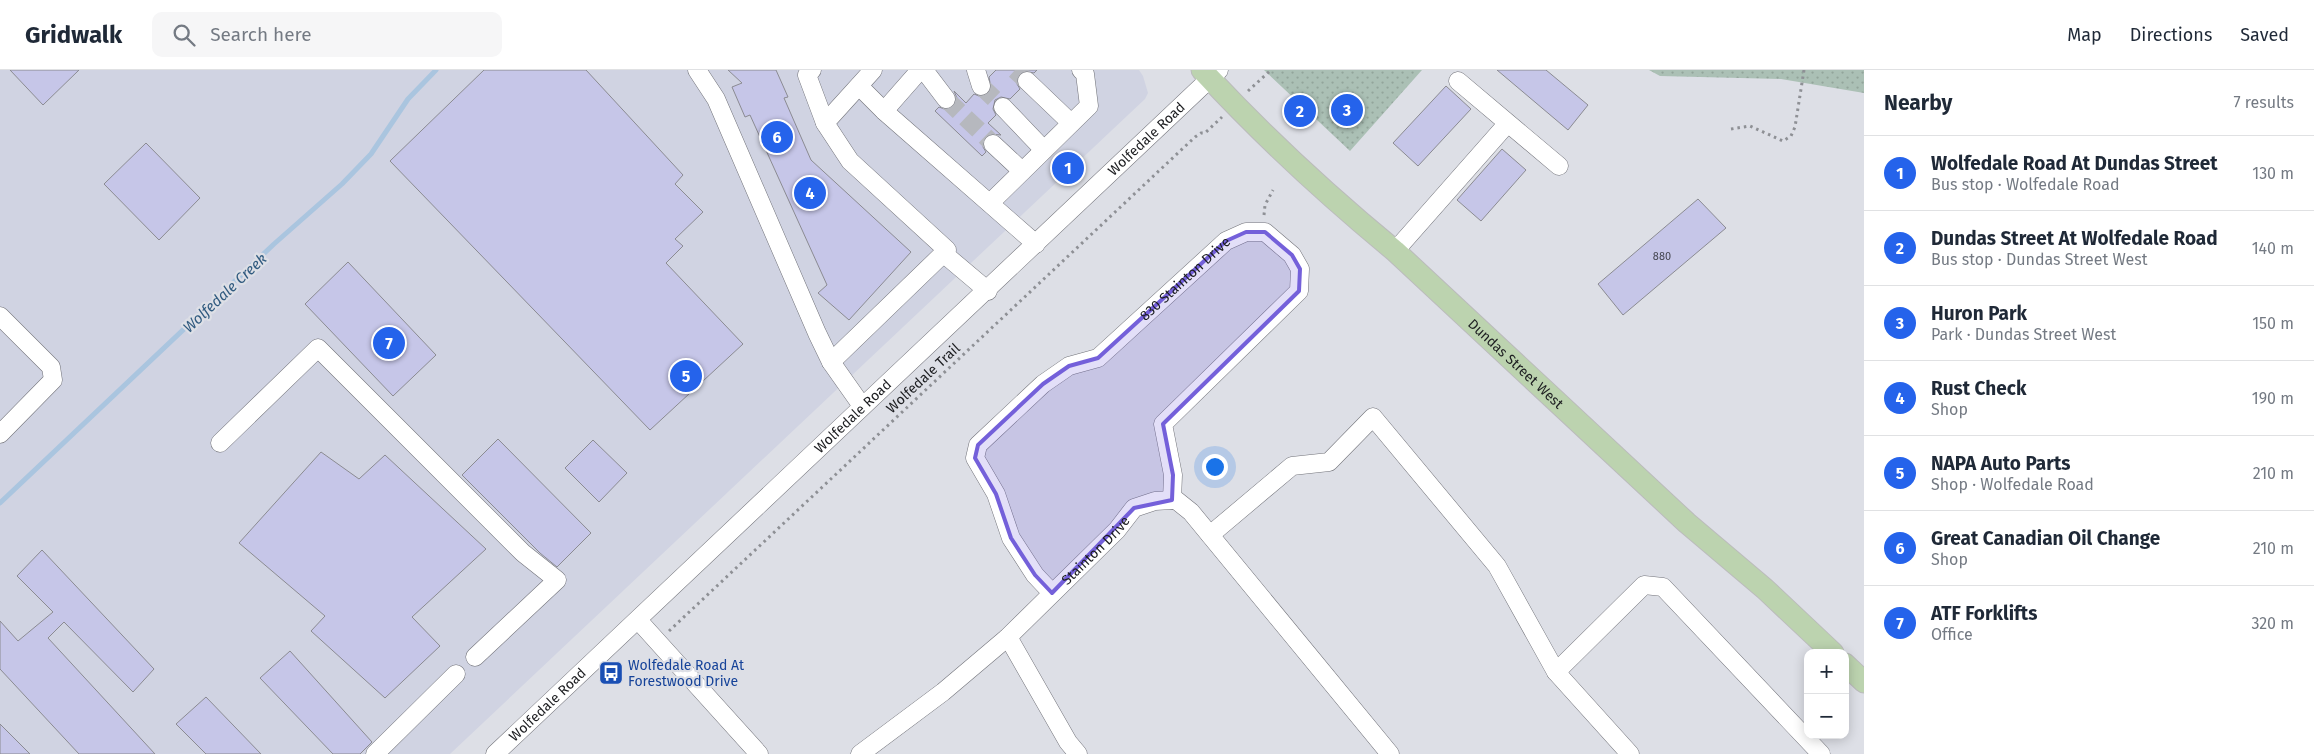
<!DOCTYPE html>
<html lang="en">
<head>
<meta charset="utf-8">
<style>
  :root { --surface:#fff; --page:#f6f6f7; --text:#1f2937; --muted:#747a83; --line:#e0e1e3; --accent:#2563eb }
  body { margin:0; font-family:"Fira Sans",sans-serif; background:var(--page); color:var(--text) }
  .controls { position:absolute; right:15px; bottom:15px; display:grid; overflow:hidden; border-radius:10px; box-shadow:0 2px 12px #0003 }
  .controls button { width:45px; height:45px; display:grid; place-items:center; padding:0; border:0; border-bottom:1px solid var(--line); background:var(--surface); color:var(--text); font:25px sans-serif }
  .you { position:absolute; left:1214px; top:396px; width:18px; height:18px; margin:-12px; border:4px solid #fff; border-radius:50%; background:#1a73e8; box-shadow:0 0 0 8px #1a73e833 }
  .badge { display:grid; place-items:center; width:32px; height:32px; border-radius:50%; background:var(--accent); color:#fff; font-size:16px; font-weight:700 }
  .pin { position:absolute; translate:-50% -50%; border:2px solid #fff; box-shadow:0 1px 5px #0006 }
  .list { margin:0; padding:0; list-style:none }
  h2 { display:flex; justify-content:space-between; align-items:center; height:65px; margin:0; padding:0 20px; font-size:21px }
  h2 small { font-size:16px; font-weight:400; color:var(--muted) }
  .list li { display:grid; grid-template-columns:32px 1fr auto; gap:15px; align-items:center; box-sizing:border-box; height:75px; padding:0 20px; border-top:1px solid var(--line) }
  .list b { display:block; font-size:19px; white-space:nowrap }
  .list p { margin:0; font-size:16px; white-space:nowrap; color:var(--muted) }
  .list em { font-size:16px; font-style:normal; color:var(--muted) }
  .icon { flex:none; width:28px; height:28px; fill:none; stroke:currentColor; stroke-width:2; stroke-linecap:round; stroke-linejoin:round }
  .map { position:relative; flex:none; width:1864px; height:684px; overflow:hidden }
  header { display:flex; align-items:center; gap:30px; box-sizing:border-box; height:70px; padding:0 25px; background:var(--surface); border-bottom:1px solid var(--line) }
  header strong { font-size:24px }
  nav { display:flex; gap:28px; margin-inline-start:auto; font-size:18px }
  .search { width:350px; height:45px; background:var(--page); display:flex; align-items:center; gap:12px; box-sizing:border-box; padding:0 18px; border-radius:10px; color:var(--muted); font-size:19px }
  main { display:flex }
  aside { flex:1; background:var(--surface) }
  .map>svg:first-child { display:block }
  .built { fill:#d0d3e2 }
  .park { fill:url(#park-dots) }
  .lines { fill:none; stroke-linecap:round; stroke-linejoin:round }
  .stream { stroke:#aac5df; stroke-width:5 }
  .building { fill:#c6c6e8; stroke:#8b8b92 }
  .minor-tunnel { stroke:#b6b8be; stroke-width:18; stroke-dasharray:18 9; stroke-linecap:butt }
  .minor-casing { stroke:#72737a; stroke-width:19 }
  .major-casing { stroke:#bbbbbc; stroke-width:23 }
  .path { stroke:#8e9095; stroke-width:3; stroke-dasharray:2.5 4; stroke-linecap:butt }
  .minor { stroke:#fff; stroke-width:18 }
  .major { stroke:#bcd3af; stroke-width:21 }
  .marked { fill:#7460da; fill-opacity:0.2; stroke:#7460da; stroke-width:4; stroke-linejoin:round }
  .labels { text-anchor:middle; stroke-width:4.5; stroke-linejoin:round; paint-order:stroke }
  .number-label { font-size:11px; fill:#464752 }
  .street-label { font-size:14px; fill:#1c1d20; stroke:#dddfe6 }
  .transit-label { font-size:14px; fill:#164399; stroke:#dddfe6; text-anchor:start }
  .water-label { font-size:15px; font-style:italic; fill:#305a7f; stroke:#dddfe6 }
</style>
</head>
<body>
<header>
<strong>Gridwalk</strong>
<div class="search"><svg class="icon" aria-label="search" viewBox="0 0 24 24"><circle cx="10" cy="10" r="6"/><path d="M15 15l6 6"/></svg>Search here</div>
<nav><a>Map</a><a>Directions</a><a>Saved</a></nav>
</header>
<main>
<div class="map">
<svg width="1864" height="684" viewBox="0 0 1864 684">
  <defs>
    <pattern id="park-dots" width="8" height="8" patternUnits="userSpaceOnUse" patternTransform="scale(1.25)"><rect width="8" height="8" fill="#abc0b5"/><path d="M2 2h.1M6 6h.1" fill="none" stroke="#93a59b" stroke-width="1.8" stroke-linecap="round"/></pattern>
  </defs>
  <rect width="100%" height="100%" fill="#dddfe6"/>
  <path class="built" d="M0,0H1139L1143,6L1148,23L1145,29L450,684H0Z"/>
  <path class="park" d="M1264,0H1422L1350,81Z
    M1649,0H1864V23L1781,9L1660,6Z"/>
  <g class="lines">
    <path class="stream" d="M0,433L274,174L342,114L371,84L408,29L436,0"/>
  </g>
  <path class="building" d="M10,0H79L43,35Z
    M484,0H586L683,105L675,114L703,142L675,169L683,176L666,193L743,274L650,360L390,91Z
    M728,0H776L788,27L784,28L811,90L911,182L849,250L818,223L827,215L750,45L745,47L732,17L742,13Z
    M996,0H1037L1034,3L1024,1L1019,4L1017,14L1020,19L1010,29L1001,27L995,30L993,39L996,45L988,53L1001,65L990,64L985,67L983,77L986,82L982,86L935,41L939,37L947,40L953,37L957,28L954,21L966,33L974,24L979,26L988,24L991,18L989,7Z
    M1497,0H1546L1588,35L1568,60Z
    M1446,16L1471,39L1418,96L1393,73Z
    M146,73L200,128L159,170L104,114Z
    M1502,79L1526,100L1481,151L1457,130Z
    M1698,129L1726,158L1623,245L1598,214Z
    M348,192L436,285L393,326L305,234Z
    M498,369L591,463L557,497L540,483L462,405Z
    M593,370L627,403L599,432L565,398Z
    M321,382L359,409L385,385L486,479L412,547L440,576L385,628L311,561L325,546L239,473Z
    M42,480L154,599L133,622L64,552L48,568L155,684H79L0,599V551L18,571L53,542L17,506Z
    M290,581L372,672L360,684H333L260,608Z
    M206,627L261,684H206L176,654Z
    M0,654L30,684H0Z"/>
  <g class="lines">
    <path class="minor-tunnel" d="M1015,0L1027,11
      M981,16L1003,37
      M946,29L993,74"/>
    <defs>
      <g id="minor">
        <path d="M697,0L716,29L817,263L831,292L862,336"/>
        <path d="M812,0L807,5L825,53"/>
        <path d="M920,0L884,41L1036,174"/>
        <path d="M924,0L946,29"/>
        <path d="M976,0L981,16"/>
        <path d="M1027,11L1071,53"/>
        <path d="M1458,11L1559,96"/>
        <path d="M859,16L884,41"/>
        <path d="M1003,37L1044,80"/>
        <path d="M993,74L1022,101"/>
        <path d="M990,133L1089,36L1085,4L1081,0"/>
        <path d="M1395,181L1507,54"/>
        <path d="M943,183L988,221"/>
        <path d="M0,246L51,297L53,310L0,364"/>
        <path d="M831,292L947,180L850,91L825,53L873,0"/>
        <path d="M220,373L318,278L523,483L557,510L475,587"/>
        <path d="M1210,465L1292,396L1329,392L1373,347L1497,496L1556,602L1630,684"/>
        <path id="s1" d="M1052,523L1035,505L1011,468L996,424L975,388L978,375L1043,314L1069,296L1098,288L1226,171L1246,162H1265L1292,185L1300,199L1299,221L1163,354L1173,405L1172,430"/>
        <path d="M638,550L759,684"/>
        <path d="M1008,567L1068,672L1078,684"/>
        <path d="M1556,602L1644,515L1663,517L1821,684"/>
        <path d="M375,684L456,604"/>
        <path id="s2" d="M495,684L1219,0"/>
        <path id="s3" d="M860,684L943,622L1008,567L1117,460L1134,438L1155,431L1172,430H1176L1191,442L1390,684"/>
      </g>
      <g id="major">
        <path id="s4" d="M1202,0C1262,65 1327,125 1395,181L1687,453L1765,519L1833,583"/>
        <path d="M1845,594L1864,612"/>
      </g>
    </defs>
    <use href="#minor" class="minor-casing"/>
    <use href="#major" class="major-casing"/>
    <path class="path" d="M1248,21L1271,0
      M1731,59L1750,56L1783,71L1791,66L1795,57L1804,0
      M1264,145L1265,135L1273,120
      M669,561L1195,67L1201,63H1205L1222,47"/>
    <use href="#minor" class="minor"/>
    <use href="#major" class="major"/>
  </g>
  <path class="marked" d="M1246,162H1265L1292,185L1300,199L1299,221L1163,354L1173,405L1172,430L1134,438L1052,523L1035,505L1011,468L996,424L975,388L978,375L1043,314L1069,296L1098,288L1226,171Z"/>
  <defs>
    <symbol id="bus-square" viewBox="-11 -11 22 22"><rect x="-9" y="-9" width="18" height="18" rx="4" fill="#1a4fb4" stroke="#dddfe6"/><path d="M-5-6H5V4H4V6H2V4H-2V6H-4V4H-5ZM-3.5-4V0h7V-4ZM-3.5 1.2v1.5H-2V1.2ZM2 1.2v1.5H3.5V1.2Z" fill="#fff"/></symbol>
  </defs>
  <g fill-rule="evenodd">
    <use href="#bus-square" x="597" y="589" width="28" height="28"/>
  </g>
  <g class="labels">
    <g class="number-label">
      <text x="1662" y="190">880</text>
    </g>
    <g class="street-label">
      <text dy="5" stroke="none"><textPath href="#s2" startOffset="896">Wolfedale Road</textPath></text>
      <text dy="5" stroke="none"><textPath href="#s1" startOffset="439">830 Stainton Drive</textPath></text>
      <text dy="5" stroke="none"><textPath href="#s4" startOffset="430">Dundas Street West</textPath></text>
      <text transform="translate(923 308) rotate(-43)" y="5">Wolfedale Trail</text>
      <text dy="5" stroke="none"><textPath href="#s2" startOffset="492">Wolfedale Road</textPath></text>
      <text dy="5" stroke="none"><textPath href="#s3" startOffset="312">Stainton Drive</textPath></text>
      <text dy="5" stroke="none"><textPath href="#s2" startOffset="72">Wolfedale Road</textPath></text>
    </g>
    <g class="transit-label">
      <text x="628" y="600">Wolfedale Road At<tspan x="628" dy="16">Forestwood Drive</tspan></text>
    </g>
    <g class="water-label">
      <text transform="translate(225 223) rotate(-43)" y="5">Wolfedale Creek</text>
    </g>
  </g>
</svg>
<div class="controls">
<button>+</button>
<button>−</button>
</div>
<div class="you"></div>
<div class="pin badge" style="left:1068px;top:98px">1</div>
<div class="pin badge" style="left:1300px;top:41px">2</div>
<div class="pin badge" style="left:1347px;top:40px">3</div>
<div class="pin badge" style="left:810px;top:123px">4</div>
<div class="pin badge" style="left:686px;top:306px">5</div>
<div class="pin badge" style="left:777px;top:67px">6</div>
<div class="pin badge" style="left:389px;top:273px">7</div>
</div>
<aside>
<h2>Nearby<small>7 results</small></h2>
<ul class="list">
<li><span class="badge">1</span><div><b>Wolfedale Road At Dundas Street</b><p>Bus stop · Wolfedale Road</p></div><em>130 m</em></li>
<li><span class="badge">2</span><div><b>Dundas Street At Wolfedale Road</b><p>Bus stop · Dundas Street West</p></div><em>140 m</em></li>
<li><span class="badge">3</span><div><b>Huron Park</b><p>Park · Dundas Street West</p></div><em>150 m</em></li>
<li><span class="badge">4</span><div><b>Rust Check</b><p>Shop</p></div><em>190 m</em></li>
<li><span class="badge">5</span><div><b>NAPA Auto Parts</b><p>Shop · Wolfedale Road</p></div><em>210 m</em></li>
<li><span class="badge">6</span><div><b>Great Canadian Oil Change</b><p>Shop</p></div><em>210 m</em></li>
<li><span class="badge">7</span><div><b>ATF Forklifts</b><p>Office</p></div><em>320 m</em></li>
</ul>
</aside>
</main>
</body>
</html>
